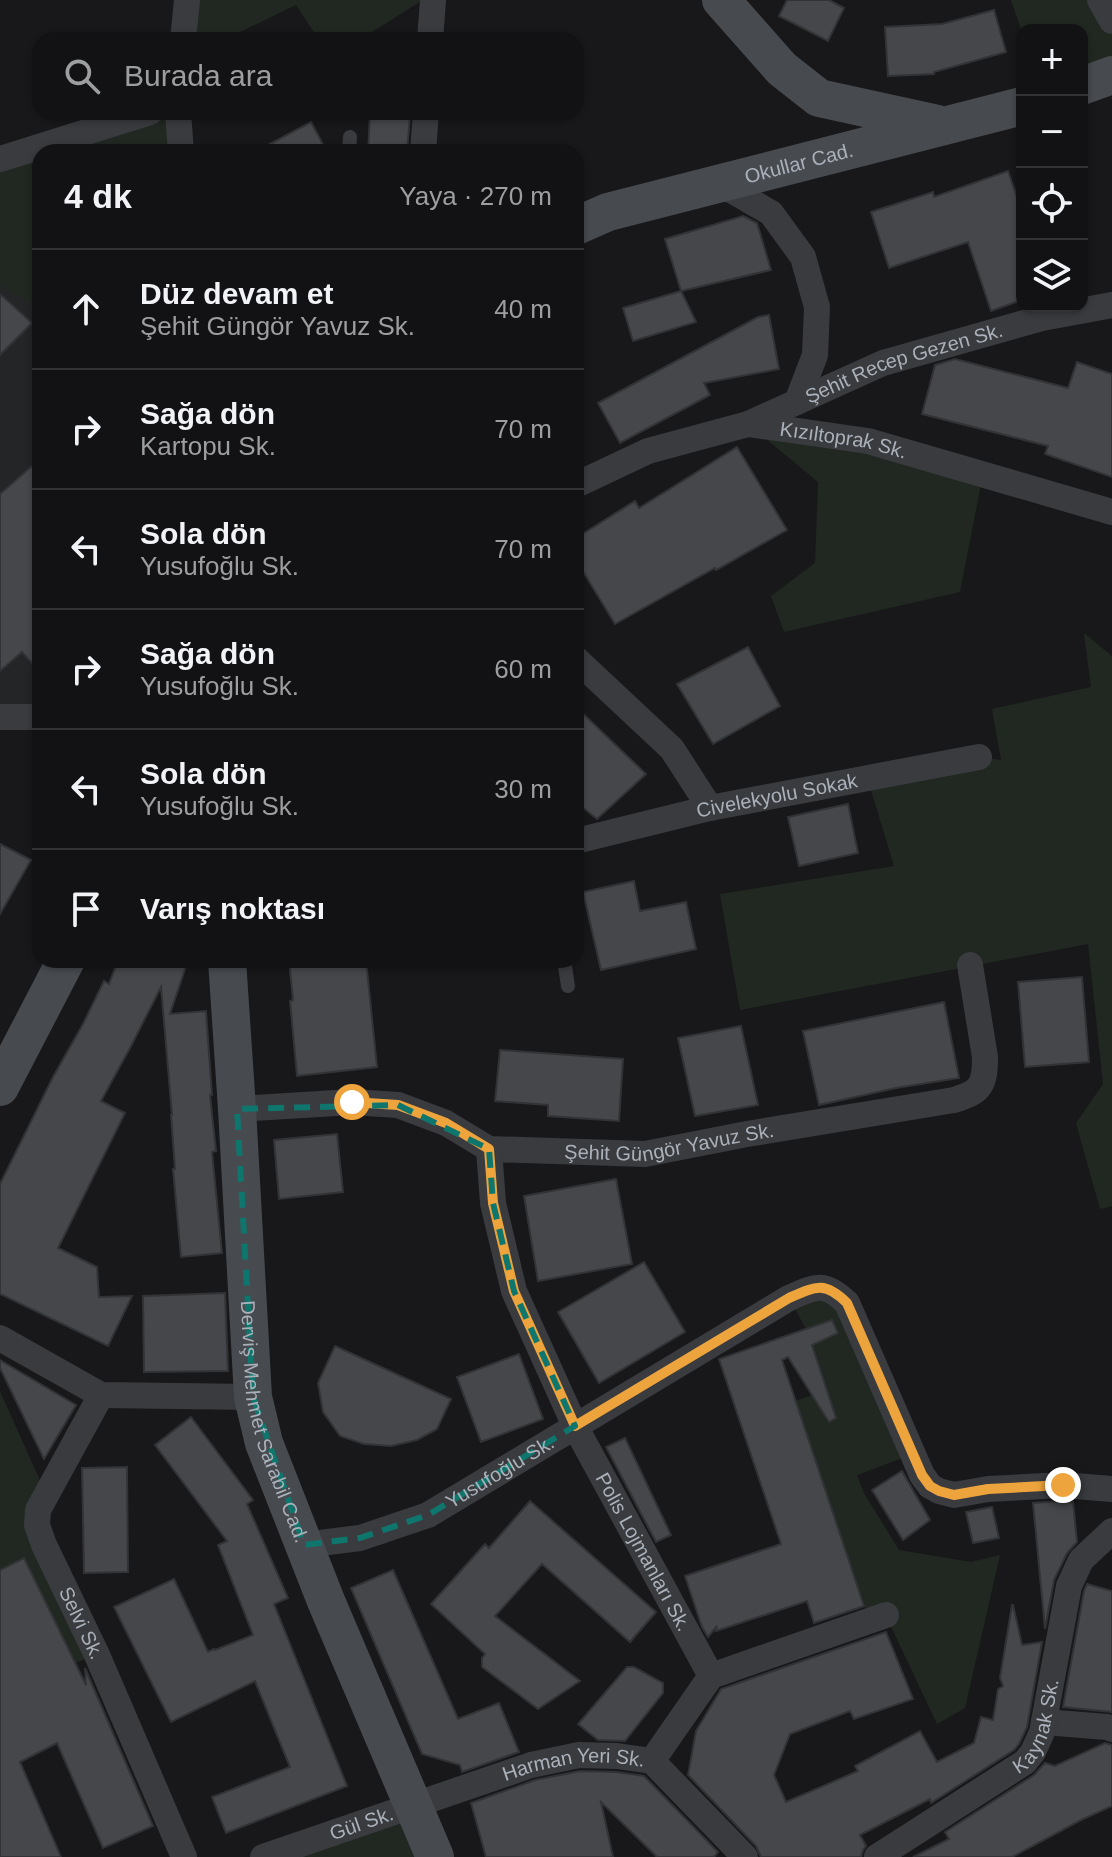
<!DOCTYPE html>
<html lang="tr">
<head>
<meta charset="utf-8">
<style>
  :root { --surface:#121214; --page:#1b1b1d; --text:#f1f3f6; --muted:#9c9ea0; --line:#313234 }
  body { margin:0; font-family:Arial,sans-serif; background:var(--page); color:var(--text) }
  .controls { position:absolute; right:24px; top:24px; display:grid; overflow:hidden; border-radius:16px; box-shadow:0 2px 6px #0004 }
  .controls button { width:72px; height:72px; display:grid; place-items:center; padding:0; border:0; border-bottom:2px solid var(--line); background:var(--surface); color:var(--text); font:40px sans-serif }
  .stop { position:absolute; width:24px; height:24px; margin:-18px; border:6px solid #eea43d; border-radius:50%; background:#fff }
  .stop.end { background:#eea43d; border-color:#fff; box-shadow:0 2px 8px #0008 }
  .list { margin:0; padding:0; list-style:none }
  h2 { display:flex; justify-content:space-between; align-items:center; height:104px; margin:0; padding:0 32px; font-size:34px }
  h2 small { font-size:26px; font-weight:400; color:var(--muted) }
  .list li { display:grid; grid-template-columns:52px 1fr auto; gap:24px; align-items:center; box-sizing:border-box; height:120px; padding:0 32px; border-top:2px solid var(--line) }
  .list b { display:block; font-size:30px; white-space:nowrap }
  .list p { margin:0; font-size:26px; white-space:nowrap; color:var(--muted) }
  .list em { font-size:26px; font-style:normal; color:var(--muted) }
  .icon { flex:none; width:44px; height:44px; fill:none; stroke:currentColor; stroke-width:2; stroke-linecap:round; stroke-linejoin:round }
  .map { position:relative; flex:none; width:1112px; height:1857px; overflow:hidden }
  .search { position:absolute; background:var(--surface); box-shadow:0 2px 6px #0004; left:32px; top:32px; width:552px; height:88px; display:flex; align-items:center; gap:20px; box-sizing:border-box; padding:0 28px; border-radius:24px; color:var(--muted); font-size:30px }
  .panel { position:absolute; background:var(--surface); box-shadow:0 2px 6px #0004; left:32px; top:144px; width:552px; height:824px; border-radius:24px }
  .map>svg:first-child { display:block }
  .built { fill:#242527 }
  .green { fill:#202821 }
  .building { fill:#45474a; stroke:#323336; stroke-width:2 }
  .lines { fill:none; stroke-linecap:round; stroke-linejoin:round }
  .lane { stroke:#393b3f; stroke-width:14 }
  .street { stroke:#393b3f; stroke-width:26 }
  .secondary { stroke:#474a4f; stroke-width:38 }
  .route { stroke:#eea43d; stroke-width:10 }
  .marked { fill:none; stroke:#0f766e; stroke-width:6; stroke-dasharray:16 10; stroke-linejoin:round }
  .labels { text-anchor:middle; stroke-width:8; stroke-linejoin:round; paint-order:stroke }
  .street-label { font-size:20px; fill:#abb1ba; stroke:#131315 }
</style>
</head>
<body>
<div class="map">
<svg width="1112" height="1857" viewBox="0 0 1112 1857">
  <rect width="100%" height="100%" fill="#18181a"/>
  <path class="built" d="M40,152V717H0V159Z"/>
  <path class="green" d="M187,0H423L359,40H319L296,5L223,40H183Z
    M1011,0H1100L1112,21V75L1082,86V30H1022V32Z
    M150,112H178L181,152H40V307L7,291L0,284V159Z
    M748,424L983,474L960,592L784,632L771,596L815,563L818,482Z
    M1084,633L1112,656V1206L1100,1209L1076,1123L1103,1084L1088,944L740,1010L720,894L894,866L867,777L979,757L1001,760L992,709L1091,687Z
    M835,1291L913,1454L857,1475L864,1493L899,1550L971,1562L1000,1555L965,1708L937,1724L886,1616L870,1621L795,1401L827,1390L806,1329L789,1298Z
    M0,1391L46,1494L38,1510L97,1655L75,1663L0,1699Z
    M413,1805L435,1857H263Z"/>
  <path class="building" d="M787,0H829L844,8L828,41L779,16Z
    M994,10L1006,52L934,72V74L888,76L885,27L942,24Z
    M370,114L410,115L407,152H368Z
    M311,122L327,152H255Z
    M1008,171L1022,211V300L991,311L968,242L889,268L871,212L933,192L934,197Z
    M743,216L757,223L771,270L681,291L665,239Z
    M681,291L696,322L633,341L623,308Z
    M0,294L32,323L0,355Z
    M769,315L779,369L704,383L710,395L620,443L598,403L758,317Z
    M955,359L1068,388L1077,362L1112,374V477L1045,454L1048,446L922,414L935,365Z
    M737,447L787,530L716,570L715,568L615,624L576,560V538L635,501L639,508Z
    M40,459V672L22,652L0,671V494Z
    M748,647L780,706L713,744L677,684Z
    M576,707L646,774L597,819L576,802Z
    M848,804L858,853L799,866L788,817Z
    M0,844L31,860L0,914Z
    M634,881L640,911L686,902L696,949L601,970L583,892Z
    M118,960H188L170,1014L206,1011L212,1095H210L216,1151L212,1152L222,1253L181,1257L173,1169H175L171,1115H172L161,987L130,1048L101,1101L125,1113L58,1248L97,1267L99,1297L132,1296L108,1346L0,1294V1184L53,1077L83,1024L104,981L109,984Z
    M289,960H366L377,1067L297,1076L290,1001L293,1000Z
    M1082,977L1089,1062L1025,1067L1018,982Z
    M944,1002L959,1078L896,1088L819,1105L803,1031Z
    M741,1026L758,1105L695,1116L678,1038Z
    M500,1050L623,1059L619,1121L548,1116V1105L495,1101Z
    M337,1134L343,1192L279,1199L274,1140Z
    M616,1179L632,1264L538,1281L524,1196Z
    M644,1262L685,1332L599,1383L558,1312Z
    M225,1293L228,1371L144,1372L143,1296Z
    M832,1320L838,1333L812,1345L836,1418L829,1422L788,1357L782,1360L864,1606L814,1623L807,1601L716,1631L717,1626L708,1637L702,1627L685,1576L781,1544L719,1359Z
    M335,1346L451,1399L437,1429L417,1440L391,1446L364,1444L340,1436L323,1412L318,1383Z
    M519,1354L543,1419L481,1442L457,1377Z
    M0,1360L76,1405L44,1459L0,1368Z
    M191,1417L253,1500L247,1504L288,1598L274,1604L347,1786L226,1833L212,1797L290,1767L255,1681L171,1722L114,1607L174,1579L208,1652L214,1649L215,1650L253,1635L218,1545L227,1541L155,1445Z
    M625,1438L671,1535L656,1542L606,1447Z
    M127,1467L128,1572L84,1573L82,1468Z
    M902,1471L930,1520L903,1540L872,1490Z
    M530,1501L656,1612L630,1642L542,1564L495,1616L580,1681L538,1709L482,1667V1658L485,1654L431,1604L485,1544L489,1548Z
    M1063,1501L1073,1502L1077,1542L1067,1553L1054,1580L1045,1629L1033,1503Z
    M992,1507L999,1538L973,1543L966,1512Z
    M24,1558L86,1685L85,1668L153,1826L103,1848L57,1743L20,1762L61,1857H0V1570Z
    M393,1570L458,1719L499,1703L519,1752L462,1772L460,1765L422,1754L351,1588Z
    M1087,1584L1112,1591V1712L1063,1707L1084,1591Z
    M1012,1605H1013L1022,1645L1042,1642L1027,1727L1019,1744L1014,1750L931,1803L930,1799L860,1835L866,1846L863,1850L861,1857H761L756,1846L688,1775L696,1731L721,1689L886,1632L913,1699L854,1719L850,1711L790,1734L774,1775L786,1802L858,1771L855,1766L920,1731L937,1762L974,1743L981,1717L993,1720L998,1689L1003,1686L1000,1678Z
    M627,1667H634L663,1683V1693L625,1741L598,1740L578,1724Z
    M1105,1743L1112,1745V1806L1081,1820L1012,1857H913L949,1839L945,1832L1034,1775L1045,1763L1055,1766Z
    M580,1771L616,1772L644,1776L718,1852L714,1857H657L601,1802L613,1857H486L471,1803L535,1780Z"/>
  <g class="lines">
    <path class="lane" d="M349,152L350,137
      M564,960L568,986"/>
    <g class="street">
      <path d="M1100,0L1112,21"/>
      <path d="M183,40L187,0"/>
      <path d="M430,40L433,0"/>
      <path d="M178,112L181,152"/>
      <path d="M423,152L426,112"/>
      <path d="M0,159L150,112"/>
      <path d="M719,183L771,213L803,257L817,307L815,355L797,402"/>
      <path id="s1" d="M748,424L883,363L1042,318L1112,305"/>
      <path id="s2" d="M576,485L648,451L748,424L868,441L1112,512"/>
      <path d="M576,659L672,749L710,808"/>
      <path d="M0,717H40"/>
      <path id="s3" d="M576,841L710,808L979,757"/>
      <path id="s4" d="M237,1109L352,1102L398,1105L446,1123L489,1149L645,1154L747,1134L954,1100C981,1092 985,1085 985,1057L970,965"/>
      <path id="s5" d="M489,1149L493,1203L514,1291L575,1426L711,1676"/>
      <path d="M0,1338L101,1395L253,1397"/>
      <path id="s6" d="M101,1395L38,1510L37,1525L44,1545L97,1655L184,1857"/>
      <path id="s7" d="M304,1545L360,1538L428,1515L789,1298C816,1286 824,1281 847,1303L922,1475L930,1486L939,1491L954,1495L988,1489L1063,1485L1112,1489"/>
      <path d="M1044,1722L1107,1727L1112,1729"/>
      <path d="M652,1761L711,1676L886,1615"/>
      <path id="s8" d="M263,1857L531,1765L579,1755L617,1756L652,1761L745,1857"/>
      <path id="s9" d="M877,1857L1025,1762L1033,1752L1042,1732L1069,1586L1081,1560L1112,1531"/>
    </g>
    <g class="secondary">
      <path d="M721,0L782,69L819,98L938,124"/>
      <path d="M1082,86L1112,75"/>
      <path id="s10" d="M576,226L608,212L1022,106"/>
      <path id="s11" d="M227,960L237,1109L253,1397L264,1443L326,1601L435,1857"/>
      <path d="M0,1087L66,960"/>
    </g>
  </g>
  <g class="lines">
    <path class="route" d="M352,1102L398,1105L446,1123L489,1149L493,1203L514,1291L575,1426L789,1298C816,1286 825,1281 847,1303L922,1475L930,1486L939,1491L954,1495L988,1489L1063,1485"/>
  </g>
  <path class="marked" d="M398,1105L489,1149L493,1203L514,1291L575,1426L428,1515L360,1538L304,1545L253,1397L237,1109Z"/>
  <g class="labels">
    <g class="street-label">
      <text dy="7" stroke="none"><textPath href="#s10" startOffset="232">Okullar Cad.</textPath></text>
      <text dy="7" stroke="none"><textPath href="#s1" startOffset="168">Şehit Recep Gezen Sk.</textPath></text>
      <text dy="7" stroke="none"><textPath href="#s2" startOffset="280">Kızıltoprak Sk.</textPath></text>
      <text dy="7" stroke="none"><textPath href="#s3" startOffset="206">Civelekyolu Sokak</textPath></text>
      <text dy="7" stroke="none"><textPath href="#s4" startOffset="444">Şehit Güngör Yavuz Sk.</textPath></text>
      <text dy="7" stroke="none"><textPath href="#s11" startOffset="466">Derviş Mehmet Sarabil Cad.</textPath></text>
      <text dy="7" stroke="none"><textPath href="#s7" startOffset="212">Yusufoğlu Sk.</textPath></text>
      <text dy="7" stroke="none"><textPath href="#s5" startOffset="436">Polis Lojmanları Sk.</textPath></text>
      <text dy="7" stroke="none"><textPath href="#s6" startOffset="254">Selvi Sk.</textPath></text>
      <text dy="7" stroke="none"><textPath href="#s9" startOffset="214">Kaynak Sk.</textPath></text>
      <text dy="7" stroke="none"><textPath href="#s8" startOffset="326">Harman Yeri Sk.</textPath></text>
      <text dy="7" stroke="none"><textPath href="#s8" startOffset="104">Gül Sk.</textPath></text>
    </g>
  </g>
</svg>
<div class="controls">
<button>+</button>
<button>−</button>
<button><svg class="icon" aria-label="locate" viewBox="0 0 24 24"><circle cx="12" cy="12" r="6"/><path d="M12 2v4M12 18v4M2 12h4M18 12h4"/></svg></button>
<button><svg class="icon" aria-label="layers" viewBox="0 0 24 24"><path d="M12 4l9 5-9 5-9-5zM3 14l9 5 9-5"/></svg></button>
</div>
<div class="stop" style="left:352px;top:1102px"></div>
<div class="stop end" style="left:1063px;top:1485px"></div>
<div class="search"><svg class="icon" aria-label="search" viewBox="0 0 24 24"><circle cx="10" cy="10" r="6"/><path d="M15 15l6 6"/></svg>Burada ara</div>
<section class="panel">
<h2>4 dk<small>Yaya · 270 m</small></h2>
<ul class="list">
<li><svg class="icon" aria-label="ahead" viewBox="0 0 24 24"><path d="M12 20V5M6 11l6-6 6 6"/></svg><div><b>Düz devam et</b><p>Şehit Güngör Yavuz Sk.</p></div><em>40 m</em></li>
<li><svg class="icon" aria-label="right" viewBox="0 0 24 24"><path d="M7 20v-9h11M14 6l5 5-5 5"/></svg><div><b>Sağa dön</b><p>Kartopu Sk.</p></div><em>70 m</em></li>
<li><svg class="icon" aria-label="left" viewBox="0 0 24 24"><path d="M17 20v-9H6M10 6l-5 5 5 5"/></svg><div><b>Sola dön</b><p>Yusufoğlu Sk.</p></div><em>70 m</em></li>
<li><svg class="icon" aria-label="right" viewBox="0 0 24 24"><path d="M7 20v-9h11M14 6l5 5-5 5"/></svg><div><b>Sağa dön</b><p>Yusufoğlu Sk.</p></div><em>60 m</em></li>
<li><svg class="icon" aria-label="left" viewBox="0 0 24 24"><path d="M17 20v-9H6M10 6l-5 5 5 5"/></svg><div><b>Sola dön</b><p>Yusufoğlu Sk.</p></div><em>30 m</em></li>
<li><svg class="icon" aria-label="arrive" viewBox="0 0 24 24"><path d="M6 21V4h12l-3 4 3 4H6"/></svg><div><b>Varış noktası</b></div></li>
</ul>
</section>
</div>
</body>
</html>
